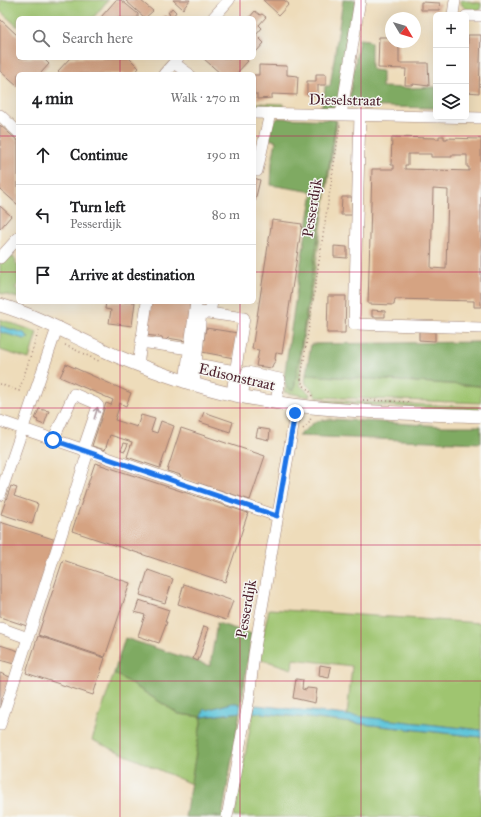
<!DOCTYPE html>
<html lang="en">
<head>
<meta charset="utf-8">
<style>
  :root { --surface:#fff; --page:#f2f2f2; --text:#202124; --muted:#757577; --line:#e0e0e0 }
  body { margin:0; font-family:"IM FELL Great Primer",serif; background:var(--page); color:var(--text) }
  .controls { position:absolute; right:12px; top:12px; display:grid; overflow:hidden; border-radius:6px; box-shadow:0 4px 16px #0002 }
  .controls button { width:36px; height:36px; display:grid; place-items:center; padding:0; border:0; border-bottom:1px solid var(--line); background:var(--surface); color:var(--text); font:20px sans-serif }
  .compass { position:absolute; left:385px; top:12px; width:36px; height:36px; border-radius:50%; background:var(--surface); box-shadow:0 4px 16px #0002; rotate:128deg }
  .stop { position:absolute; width:12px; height:12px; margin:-9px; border:3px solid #1a73e8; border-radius:50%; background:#fff }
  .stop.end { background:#1a73e8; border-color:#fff; box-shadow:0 1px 4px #0008 }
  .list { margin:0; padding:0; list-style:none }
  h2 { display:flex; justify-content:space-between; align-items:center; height:52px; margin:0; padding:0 16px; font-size:17px }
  h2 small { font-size:13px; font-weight:400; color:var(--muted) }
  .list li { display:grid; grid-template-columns:26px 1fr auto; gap:12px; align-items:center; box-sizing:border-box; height:60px; padding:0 16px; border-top:1px solid var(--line) }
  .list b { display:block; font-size:15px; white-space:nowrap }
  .list p { margin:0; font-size:13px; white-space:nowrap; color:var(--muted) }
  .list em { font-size:13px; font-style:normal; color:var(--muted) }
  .icon { flex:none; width:22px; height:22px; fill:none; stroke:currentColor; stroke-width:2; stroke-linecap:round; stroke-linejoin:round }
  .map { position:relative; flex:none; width:481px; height:817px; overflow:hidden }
  .search { position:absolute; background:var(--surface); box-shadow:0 4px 16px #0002; left:16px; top:16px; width:240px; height:44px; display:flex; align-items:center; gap:10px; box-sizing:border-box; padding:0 14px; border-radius:6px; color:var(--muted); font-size:15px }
  .panel { position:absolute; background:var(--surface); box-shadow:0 4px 16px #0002; left:16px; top:72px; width:240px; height:232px; border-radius:6px }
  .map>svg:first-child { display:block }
  .green { fill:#9fc570; stroke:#74724e }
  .forest { fill:#7faa62; stroke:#646446 }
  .water { fill:#5dc5da; stroke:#547282 }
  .building { fill:#d5a382; fill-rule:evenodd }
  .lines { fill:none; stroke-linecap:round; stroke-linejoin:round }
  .minor-casing { stroke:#9c7e72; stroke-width:12 }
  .major-casing { stroke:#9c7e72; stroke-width:14 }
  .path { stroke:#9c7e72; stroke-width:1.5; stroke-dasharray:1 3; stroke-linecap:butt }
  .minor { stroke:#fff; stroke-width:11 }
  .major { stroke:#fff; stroke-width:13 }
  .oneway { stroke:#ae9aa0 }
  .route { stroke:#1a73e8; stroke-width:5 }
  .grid { fill:none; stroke:#c2185b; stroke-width:1; stroke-opacity:0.55 }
  .labels { text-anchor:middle; stroke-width:3; stroke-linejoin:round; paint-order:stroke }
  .street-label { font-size:15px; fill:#4a1f2b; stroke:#f6f6f2 }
</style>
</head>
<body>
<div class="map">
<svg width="481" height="817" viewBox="0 0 481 817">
  <rect width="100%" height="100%" fill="#f6f6f2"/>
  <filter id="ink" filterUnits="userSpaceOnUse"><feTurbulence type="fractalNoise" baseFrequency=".025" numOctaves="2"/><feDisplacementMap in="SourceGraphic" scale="8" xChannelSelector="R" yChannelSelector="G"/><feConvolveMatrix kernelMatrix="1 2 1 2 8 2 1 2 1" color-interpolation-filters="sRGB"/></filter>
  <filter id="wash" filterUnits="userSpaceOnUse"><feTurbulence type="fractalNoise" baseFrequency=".012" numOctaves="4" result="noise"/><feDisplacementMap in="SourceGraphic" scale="16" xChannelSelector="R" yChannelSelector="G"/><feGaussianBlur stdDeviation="0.9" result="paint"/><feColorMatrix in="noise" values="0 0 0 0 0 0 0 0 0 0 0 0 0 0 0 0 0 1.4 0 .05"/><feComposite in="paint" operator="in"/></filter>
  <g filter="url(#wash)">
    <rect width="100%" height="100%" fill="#eedcba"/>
    <path class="green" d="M0,0H108L93,18H18V27L0,11Z
      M460,0C468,0 473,3 481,3V10L466,9L462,5Z
      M254,103L284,104V109L254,108Z
      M336,120L337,122L314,276L301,352L300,385L310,394L309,397L284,392L286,387L291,390H294Z
      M9,254L17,261L15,263L18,265V284L15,288L18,290V298L0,293V263Z
      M0,319L37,332L29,359L0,350Z
      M306,375L481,386V403L317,397C315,395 314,393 313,391C307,383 304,387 306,375Z
      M316,400L481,407V411L333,403Z
      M269,609L481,623V730L347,716L352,666L293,659L292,669L258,658Z
      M114,673L179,714L202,717L191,784L92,740Z
      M253,712L481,737V817H234Z"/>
    <path class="forest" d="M343,0H356L338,107L320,108L324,101L325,86H330Z
      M359,39L368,40L371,43V68L373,70L382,71V87L410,88L436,87V108L348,106Z
      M278,118L336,120L294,390H291L286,387L284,378L299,274L313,192L271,185L272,162L276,141L269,139L273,123Z
      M481,342V386L306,375L311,344Z
      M330,419L443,426H481V443L298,436L316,421Z
      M217,623L252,634L241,705C231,701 217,708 207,710L204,709L203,717L240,712L222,817H185L202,717L179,714L114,673L125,638L210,666Z"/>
    <path class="water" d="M0,326L24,333L29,338L24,339L0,332Z
      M232,703H237L241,705L240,712L202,717L204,709L207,710Z
      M256,705L481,730V737L253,712V708Z"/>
    <g id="blocks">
      <path class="building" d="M116,0H121L138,14V18H102L101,17Z
        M125,0H140L153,11L145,18Z
        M173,0H190L183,9Z
        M263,0H284L289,4L279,15Z
        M421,2L440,3L439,10H421Z
        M172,8L176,12L174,15L178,18H162L165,15L167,17L170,14L168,13Z
        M255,11L260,15L262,14L266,17L259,25L262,28L256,35L264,43L256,52L254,50V18H249Z
        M0,19L18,36V58H43L49,64L40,74H18V87L0,71Z
        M468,35H481L479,93L467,92Z
        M379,37H391V42H399V63H428L429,86L413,84V85H405L406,69L378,68Z
        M70,58H129L139,68L134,74H61L58,71Z
        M203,58H244L248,61L236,74H221Z
        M259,65L287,66V75L298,76L297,95L272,94V98L257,99V94H254V75H259Z
        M316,74H326V85H318V95H307V81H316Z
        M0,125L18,141V205L0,189Z
        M439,136H444V139H447V138L481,139V307H474V301L395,299L394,305L368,304L372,169H394V165H391L392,137L436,138V139H439ZM408,154H431V157H452V155H467V167H469V171L405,169V165H408ZM433,189L448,190L446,269L431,268Z
        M254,178L260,180L255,201H254Z
        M342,197H352V215H341Z
        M0,206L11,216L0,229Z
        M272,220L302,224L282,354L276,353L275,359L276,360L273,364L272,368L256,366L259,350L252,349Z
        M334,246L347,247V258L334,257Z
        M328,296H346L345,333H327Z
        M106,302H135L132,326L109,323L111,310L105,309Z
        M148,302H194L186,341L168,338L166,340H163L162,337L145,335Z
        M372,310L385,311V317H372Z
        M206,328L238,333L234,358L202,352Z
        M419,330H435V341L419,340Z
        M66,364L131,393L126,406L119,403L118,406L119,407L115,420L137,427L141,415L155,419L151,431L157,433L161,421L174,426L160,468L127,457L132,442L110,435L105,450L92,446L106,403L111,405L113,400L60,377Z
        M39,409L49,411L44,425L37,422L38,420L35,419Z
        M204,412L233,422L230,432L200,422Z
        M181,428L265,456L250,500L180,477L181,475L167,471Z
        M258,428L270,430L269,440L256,437Z
        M124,443L128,444L125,451L121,450Z
        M95,463L248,513L225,582L72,531Z
        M11,486L17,488L14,496L38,504L32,524L1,514Z
        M0,522L56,540L27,626L0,617Z
        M63,560L130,583L105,657L38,635Z
        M148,570L173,579L165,603L140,595Z
        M184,584L233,601L226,620L178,604Z
        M139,600L169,610L165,622H167L159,643L138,636L145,615L135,612Z
        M204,626L209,628L198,661L193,659Z
        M38,636L105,658L93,695L26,673Z
        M0,645L19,651L14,664L0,660Z
        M320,665L331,667L329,678L319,676Z
        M0,673L10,677L0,707Z
        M296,679L303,680L302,689L306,690L307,688L317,689L315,703L293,698Z"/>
    </g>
  </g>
  <g filter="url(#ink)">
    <use href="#blocks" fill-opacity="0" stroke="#9c7e72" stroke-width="1"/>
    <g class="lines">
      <defs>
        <path id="minor" d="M453,15L455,0
          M466,16H481
          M213,18L229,0
          M174,63L189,74
          M164,74L178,58
          M254,113L436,117
          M0,115L18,132
          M341,115L360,0
          M360,115L354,324L481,328
          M439,117L481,118
          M254,170L257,171L270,113
          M0,258L18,238
          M210,313L212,302
          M141,342L190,349
          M196,364L235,371
          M138,365L147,302
          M185,381L196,302
          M194,384L201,312L244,318L233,386V393
          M242,396L247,372L280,379L276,402
          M0,421L277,516
          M53,440L74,394L95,403L98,406L83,450
          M0,495L57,328
          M0,628L28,638
          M0,725L88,452
          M227,817L242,734L249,699L254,654L291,439L296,406"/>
        <path id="major" d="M0,305C34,315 65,332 97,347C127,362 159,373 190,383C284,413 384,412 481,416"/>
      </defs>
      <use href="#minor" class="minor-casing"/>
      <use href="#major" class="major-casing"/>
      <path class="path" d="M65,345L101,362
        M0,384L19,391L39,330
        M312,396C310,388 301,387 301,378L340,125
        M363,400L411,402
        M303,429L309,423L311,418"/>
      <use href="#minor" class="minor"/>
      <use href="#major" class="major"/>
    </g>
    <defs><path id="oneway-shaft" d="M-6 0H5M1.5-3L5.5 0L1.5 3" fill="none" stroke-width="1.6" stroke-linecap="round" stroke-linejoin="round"/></defs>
    <use class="oneway" href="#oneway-shaft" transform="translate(96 413) rotate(-73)"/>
  </g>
  <g class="lines" filter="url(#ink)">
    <path class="route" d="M53,440L277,516L295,413"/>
  </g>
  <path class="grid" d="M120,0V18M240,0V18M361,0V817M120,58V74M240,58V74M0,136H18M254,136H481M0,272H18M254,272H481M120,302V817M240,302V817M0,408H481M0,545H481M0,681H481"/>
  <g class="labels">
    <g class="street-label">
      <text transform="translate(345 100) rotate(1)" y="5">Dieselstraat</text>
      <text transform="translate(312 208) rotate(-81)" y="5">Pesserdijk</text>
      <text transform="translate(237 377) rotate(13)" y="5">Edisonstraat</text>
      <text transform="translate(246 609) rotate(-80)" y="5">Pesserdijk</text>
    </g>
  </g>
</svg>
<div class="controls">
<button>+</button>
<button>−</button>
<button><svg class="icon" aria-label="layers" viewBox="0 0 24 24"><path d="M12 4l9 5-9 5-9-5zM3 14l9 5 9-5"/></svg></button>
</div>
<svg class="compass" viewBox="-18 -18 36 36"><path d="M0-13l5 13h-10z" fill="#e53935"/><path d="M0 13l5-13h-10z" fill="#757577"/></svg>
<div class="stop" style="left:53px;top:440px"></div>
<div class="stop end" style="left:295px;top:413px"></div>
<div class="search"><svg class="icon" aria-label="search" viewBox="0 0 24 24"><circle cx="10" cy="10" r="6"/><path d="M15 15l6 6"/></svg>Search here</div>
<section class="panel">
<h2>4 min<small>Walk · 270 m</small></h2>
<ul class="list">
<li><svg class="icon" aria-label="ahead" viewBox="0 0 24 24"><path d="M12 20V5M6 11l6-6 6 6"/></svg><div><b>Continue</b></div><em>190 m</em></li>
<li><svg class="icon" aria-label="left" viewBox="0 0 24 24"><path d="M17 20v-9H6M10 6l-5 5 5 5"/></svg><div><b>Turn left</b><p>Pesserdijk</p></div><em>80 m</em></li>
<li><svg class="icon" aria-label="arrive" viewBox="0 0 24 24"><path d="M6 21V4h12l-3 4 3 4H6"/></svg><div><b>Arrive at destination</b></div></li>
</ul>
</section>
</div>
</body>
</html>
